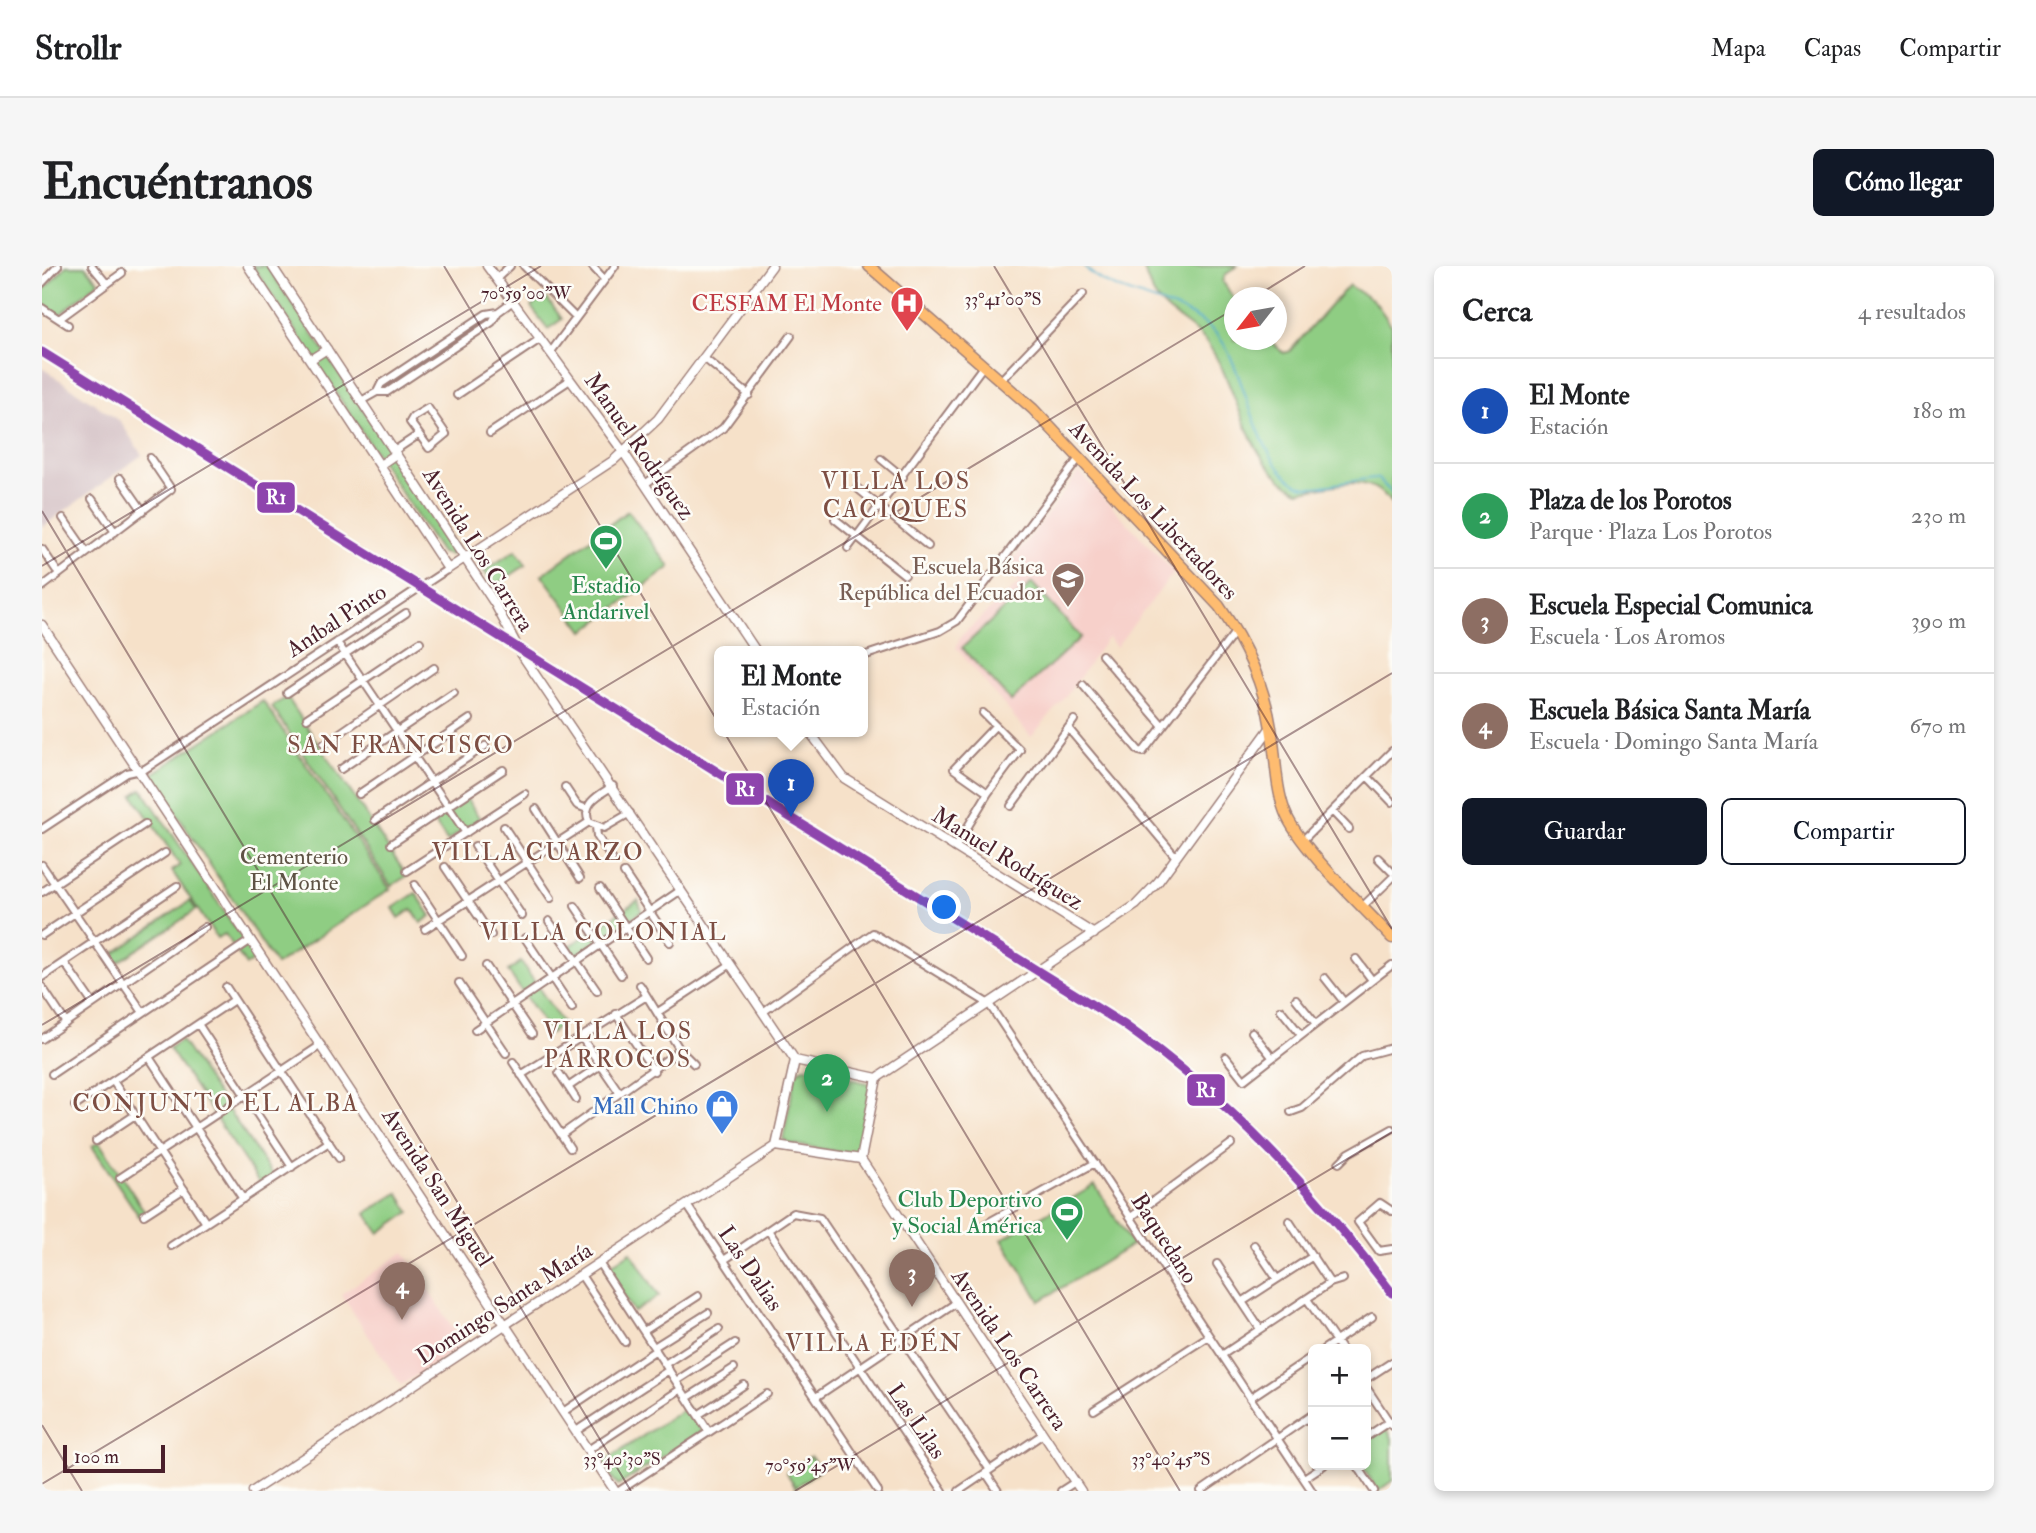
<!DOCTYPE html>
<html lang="es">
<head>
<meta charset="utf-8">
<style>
  :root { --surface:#fff; --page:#f6f6f6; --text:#202124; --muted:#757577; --line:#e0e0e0; --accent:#111827 }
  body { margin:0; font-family:"IM FELL Double Pica",serif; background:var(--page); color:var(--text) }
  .controls { position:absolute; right:21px; bottom:21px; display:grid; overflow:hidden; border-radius:10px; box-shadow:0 4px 10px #0003 }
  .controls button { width:63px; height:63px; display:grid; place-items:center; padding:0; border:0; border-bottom:2px solid var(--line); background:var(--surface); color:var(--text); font:35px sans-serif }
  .compass { position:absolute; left:1182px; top:21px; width:63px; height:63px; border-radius:50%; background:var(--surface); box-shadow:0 4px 10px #0003; rotate:239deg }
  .scale { position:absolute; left:21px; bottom:18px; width:102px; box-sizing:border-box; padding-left:7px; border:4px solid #4a1f2b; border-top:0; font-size:19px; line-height:24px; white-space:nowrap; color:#4a1f2b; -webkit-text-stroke:5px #fdfcf7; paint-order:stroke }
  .you { position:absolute; left:903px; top:642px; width:24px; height:24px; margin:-18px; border:5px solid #fff; border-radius:50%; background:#1a73e8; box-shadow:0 0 0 10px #1a73e833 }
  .badge { display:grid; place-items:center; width:46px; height:46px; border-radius:50%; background:var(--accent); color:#fff; font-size:23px; font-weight:700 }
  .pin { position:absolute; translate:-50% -58px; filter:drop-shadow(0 2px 4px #0008) }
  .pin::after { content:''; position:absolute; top:37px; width:24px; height:21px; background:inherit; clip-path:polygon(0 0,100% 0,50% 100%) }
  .popup { position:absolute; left:672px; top:380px; width:154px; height:91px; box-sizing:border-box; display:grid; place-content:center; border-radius:10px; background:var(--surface); filter:drop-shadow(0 2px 5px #0005); font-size:23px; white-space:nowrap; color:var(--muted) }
  .popup b { font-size:26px; color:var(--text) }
  .popup::after { content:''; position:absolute; left:50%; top:100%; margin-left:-14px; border:14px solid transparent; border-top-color:var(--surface) }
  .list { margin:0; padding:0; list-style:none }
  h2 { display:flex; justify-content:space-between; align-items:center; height:91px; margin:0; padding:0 28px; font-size:30px }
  h2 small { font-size:23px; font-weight:400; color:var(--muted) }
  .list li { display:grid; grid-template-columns:46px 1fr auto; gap:21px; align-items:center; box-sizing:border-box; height:105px; padding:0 28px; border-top:2px solid var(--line) }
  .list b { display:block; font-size:26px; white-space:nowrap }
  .list p { margin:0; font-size:23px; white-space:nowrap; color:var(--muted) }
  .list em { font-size:23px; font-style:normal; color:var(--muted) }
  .actions { display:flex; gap:14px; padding:21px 28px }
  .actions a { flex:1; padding:16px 0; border:2px solid var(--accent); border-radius:10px; text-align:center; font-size:24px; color:var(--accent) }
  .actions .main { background:var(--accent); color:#fff }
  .map { position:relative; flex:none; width:1350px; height:1225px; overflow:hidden; border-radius:10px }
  header { display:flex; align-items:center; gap:42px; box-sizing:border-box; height:98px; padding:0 35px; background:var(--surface); border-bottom:2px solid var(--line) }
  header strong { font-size:33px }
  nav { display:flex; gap:38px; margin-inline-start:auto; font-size:24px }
  .intro { display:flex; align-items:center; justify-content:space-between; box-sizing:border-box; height:168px; padding:0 42px }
  h1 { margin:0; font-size:49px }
  .button { padding:18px 32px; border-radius:10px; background:var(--accent); color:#fff; font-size:24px; font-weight:700 }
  main { display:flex; gap:42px; padding:0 42px }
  aside { flex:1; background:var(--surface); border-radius:10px; box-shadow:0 4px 10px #0003 }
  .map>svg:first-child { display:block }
  .built { fill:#f7d0ca }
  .industrial { fill:#d2bec2 }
  .green { fill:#8fcd83; stroke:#6c7657; stroke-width:2 }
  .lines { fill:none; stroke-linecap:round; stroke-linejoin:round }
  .stream { stroke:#46a7c5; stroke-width:2 }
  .minor-casing { stroke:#a0807a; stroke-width:10 }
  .tertiary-casing { stroke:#a0807a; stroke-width:11 }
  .primary-casing { stroke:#a0807a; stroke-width:13 }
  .minor { stroke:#fff; stroke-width:6 }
  .tertiary { stroke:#fff; stroke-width:8 }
  .primary { stroke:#febc70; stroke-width:10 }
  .rail-1-casing { stroke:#fdfcf7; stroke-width:14 }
  .rail-1 { stroke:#8e44ad; stroke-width:9 }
  .ticks { fill:none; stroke:#4a1f2b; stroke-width:2; stroke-opacity:0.45 }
  .labels { text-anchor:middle; stroke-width:5; stroke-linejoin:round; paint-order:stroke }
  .health-label { font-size:23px; fill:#be3a42; stroke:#fdfcf7; text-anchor:end }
  .street-label { font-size:23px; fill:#4a1f2b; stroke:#fdfcf7 }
  .education-label { font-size:23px; fill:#785e54; stroke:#fdfcf7; text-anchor:end }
  .leisure-label { font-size:23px; fill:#27864d; stroke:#fdfcf7 }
  .park-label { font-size:23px; fill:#5f5345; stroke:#fdfcf7 }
  .shop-label { font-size:23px; fill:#366cbe; stroke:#fdfcf7; text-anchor:end }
  .neighbourhood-label { font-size:24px; letter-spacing:2px; fill:#7d4e43; stroke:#fdfcf7 }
  .ticks-label { font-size:18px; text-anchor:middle; fill:#4a1f2b; stroke:#fdfcf7; stroke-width:5; stroke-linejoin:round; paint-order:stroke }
  .line-badge { stroke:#fdfcf7; stroke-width:2.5 }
  .badge-label { font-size:19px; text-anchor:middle; font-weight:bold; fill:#fff }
</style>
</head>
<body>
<header>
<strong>Strollr</strong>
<nav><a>Mapa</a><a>Capas</a><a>Compartir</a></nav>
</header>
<div class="intro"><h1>Encuéntranos</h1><a class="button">Cómo llegar</a></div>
<main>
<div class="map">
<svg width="1350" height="1225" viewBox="0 0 1350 1225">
  <rect width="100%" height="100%" fill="#fdfcf7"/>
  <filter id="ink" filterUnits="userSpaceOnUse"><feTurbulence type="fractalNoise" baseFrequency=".0143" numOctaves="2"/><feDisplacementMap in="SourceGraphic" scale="14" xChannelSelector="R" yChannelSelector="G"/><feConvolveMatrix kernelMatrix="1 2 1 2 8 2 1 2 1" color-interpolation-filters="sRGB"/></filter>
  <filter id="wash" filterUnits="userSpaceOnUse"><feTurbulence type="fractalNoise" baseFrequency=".00686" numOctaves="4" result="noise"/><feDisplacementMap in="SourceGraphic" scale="28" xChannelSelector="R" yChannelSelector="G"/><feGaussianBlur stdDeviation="1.57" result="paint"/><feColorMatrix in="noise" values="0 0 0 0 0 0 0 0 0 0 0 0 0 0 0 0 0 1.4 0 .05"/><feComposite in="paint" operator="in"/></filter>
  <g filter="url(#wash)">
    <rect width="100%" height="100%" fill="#f6e1c9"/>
    <path class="built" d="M1037,206L1132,306L1074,381L1066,371L1025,429L989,471L914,382L919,370L978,316L963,304Z
      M362,986L422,1079L359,1119L299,1028Z"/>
    <path class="industrial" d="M0,102L78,155L100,189L0,261Z"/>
    <path class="green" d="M24,0H43L57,16L17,49L0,37V26Z
      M211,0H225L414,282L408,289L399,287Z
      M1101,0H1195L1183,9L1181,16L1192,33V74H1227L1242,87L1248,85L1307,19L1333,36L1350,60V239C1326,202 1293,222 1257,225C1201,197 1199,123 1165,77C1151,58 1126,50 1113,30C1107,21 1104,10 1101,0Z
      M503,30L520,53L506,63L489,41Z
      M586,245L628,301L542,365L500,309Z
      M474,284L484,299L452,320L442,305Z
      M990,317L1039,371L969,435L920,382Z
      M245,431L365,610L349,620L230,441Z
      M221,435L348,623L234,699L109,509Z
      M100,523L214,693L204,699L183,668L175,672L130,605L138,599L91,529Z
      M424,532L438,553L405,575L391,554Z
      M374,627L389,650L379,657L370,643L357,652L351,642Z
      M596,634L600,645L534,689L528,680Z
      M148,635L154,644L72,699L67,691Z
      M479,696L521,758L508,767L466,705Z
      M139,774L231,910L218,918L127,782Z
      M764,801L828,818L816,881L811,888L748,878L741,873L754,806Z
      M57,876L103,946L97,950L50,880Z
      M1053,919L1090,979L998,1035L960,973Z
      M356,927L368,946L337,967L324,947Z
      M589,986L617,1030L592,1046L564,1002Z
      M645,1141L660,1165L576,1220L560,1197Z
      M1344,1161L1350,1172V1215L1336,1225L1319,1199H1324V1175Z
      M769,1190L778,1204L754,1221L744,1206Z"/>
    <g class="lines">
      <path class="stream" d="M1042,0C1070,34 1150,31 1180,75C1205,113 1214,196 1257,219C1271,226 1316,212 1335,212L1350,227"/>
    </g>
  </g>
  <g filter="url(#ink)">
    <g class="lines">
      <defs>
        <path id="minor" d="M50,0L65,18
          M482,0L534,52
          M550,0L562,13
          M454,13L468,0
          M0,17L16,0
          M0,42L26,59
          M17,53L80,7
          M508,87L573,0
          M662,92L707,129
          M959,114L1041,28
          M335,126H345L450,56L456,46
          M415,129L498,73
          M319,135L335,126L339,118L444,48L456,46L471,35
          M386,142L404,168L387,182L368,156L371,151Z
          M448,167L528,114
          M352,185L376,169
          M839,193L861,211
          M78,212L101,245
          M603,218L681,162L749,70
          M815,222L886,280
          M50,233L73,266
          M21,252L45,287
          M793,253L863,309
          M806,282L942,99
          M0,283L17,308
          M0,321L129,223L108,192
          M295,376L424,567
          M1060,389L1121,460
          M821,390L898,365L915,355L1038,191
          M1041,419L1097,485L1101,486L1194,365
          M245,427L364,347
          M265,452L378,376
          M1026,462L1134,591
          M282,478L392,402
          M299,503L412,427
          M1325,510L1350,536
          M571,520C557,529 539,537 547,556L562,562L588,547
          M523,521L535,539L545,543
          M946,527L912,503L953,460
          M317,528L428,453
          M969,540L1032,454
          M494,543L538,612
          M1290,545L1307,563
          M333,554L443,480
          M462,561L509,632
          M554,561L555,570L570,593
          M0,563L85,507L103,503L406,303
          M1260,575L1350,485
          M349,578L461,504
          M433,580L480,650
          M913,582L946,527L978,484L941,447
          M1336,592L1350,606
          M0,599L100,745
          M403,601L449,669
          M365,605L483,528
          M582,607L628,676
          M373,619L420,690
          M558,622L604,692
          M0,626L103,558
          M533,640L579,709
          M1321,640L1350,612
          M507,655L555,725
          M383,663L547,556
          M0,669L123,587
          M483,672L530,742
          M1314,693L1330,714
          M22,696L51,738
          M444,700L490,768
          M0,711L135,620
          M1283,712L1302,736
          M417,717L464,787
          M598,719L638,784L652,798
          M0,721L24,757
          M184,721L297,892
          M1254,733L1274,758
          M1239,744L1259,769
          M616,746L689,698
          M721,746L831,667L947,738L1270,1225
          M574,748L612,805
          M156,758L250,901
          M433,764L639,624
          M1210,766L1230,791
          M540,772L577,826
          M0,773L163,661
          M107,791L201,933
          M1184,791L1202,814L1350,699
          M471,796L528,882
          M517,807L534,833
          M10,808L209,674
          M479,809L603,731
          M71,815L164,957
          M526,821L557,800
          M33,840L192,734
          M1249,846L1260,842L1320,790L1350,782
          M519,869L638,784
          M54,875L93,849
          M1297,897L1307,887L1350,863
          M78,912L279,779
          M645,939L836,1225
          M1350,945L1338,937L1316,956L1337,985L1350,983
          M102,949L142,923
          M1089,951L1189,878
          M1247,955L1288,1017
          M938,961L1053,897
          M726,964L901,1225
          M1212,979L1235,1013
          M129,980L287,876
          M682,994L751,947L778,952L948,1204
          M557,997L667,1166
          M1175,998L1218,1063
          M539,1009L583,1076
          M1265,1033L1299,1083
          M1200,1036L1271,990
          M602,1065L656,1030
          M612,1081L666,1047
          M1282,1083L1330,1051
          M1180,1089L1288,1017L1301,1013
          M623,1098L677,1063
          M1324,1113L1350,1096
          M634,1115L693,1077
          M1324,1121L1350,1160
          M774,1131L914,1037
          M645,1132L692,1102
          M1208,1132L1271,1090
          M1052,1144L1167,1070
          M521,1146L614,1084
          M656,1149L702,1119
          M534,1165L627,1104
          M1324,1171L1348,1155
          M546,1184L639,1123
          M1315,1199L1332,1225
          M944,1207L956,1225
          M1262,1212L1282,1199
          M577,1225L725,1128
          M917,1225L1001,1168
          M1019,1225L1033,1216
          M1159,1225L1271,1148"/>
        <path id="tertiary" d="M206,0L406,303L572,194L616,153L730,0
          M230,0L453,338L480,389L753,794
          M445,0L582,187L714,385
          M268,94L285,83
          M338,199L354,188
          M0,359L573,1225
          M767,465L802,512L1052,668
          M753,794L835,812
          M835,812L1094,639L1116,616L1229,461
          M734,880L753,794
          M734,880L819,893
          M819,893L1039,1225
          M819,893L835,812
          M211,1225L734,880"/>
        <path id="primary" d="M827,0L991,143L1177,340C1203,377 1222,418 1229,462C1234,489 1233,520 1243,546C1257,582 1322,641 1350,672"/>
      </defs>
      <use href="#minor" class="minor-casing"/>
      <use href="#tertiary" class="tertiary-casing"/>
      <use href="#primary" class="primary-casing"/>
      <use href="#minor" class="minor"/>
      <use href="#tertiary" class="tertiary"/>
      <use href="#primary" class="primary"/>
      <defs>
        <path id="rail-1" d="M0,86L1081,758C1188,834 1271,924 1350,1027"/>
      </defs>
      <use href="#rail-1" class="rail-1-casing"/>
      <use href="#rail-1" class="rail-1"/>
    </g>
  </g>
  <path class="ticks" d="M402,0L1138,1225M952,0L1350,663M1211,32L1263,0M0,245L589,1225M0,300L499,0M0,759L1192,43M0,1159L40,1225M0,1218L1350,407M753,1225L1350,866"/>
  <defs>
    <symbol id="hospital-pin" viewBox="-11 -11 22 30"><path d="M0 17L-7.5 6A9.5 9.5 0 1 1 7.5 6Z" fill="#e0444e" stroke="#fdfcf7"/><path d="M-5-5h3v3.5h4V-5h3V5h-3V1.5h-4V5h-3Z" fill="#fff"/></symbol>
    <symbol id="stadium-pin" viewBox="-11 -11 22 30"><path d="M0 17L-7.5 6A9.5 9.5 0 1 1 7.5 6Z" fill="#2e9e5b" stroke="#fdfcf7"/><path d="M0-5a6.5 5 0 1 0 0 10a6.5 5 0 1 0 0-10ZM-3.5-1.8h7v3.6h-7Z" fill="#fff"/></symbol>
    <symbol id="school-pin" viewBox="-11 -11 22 30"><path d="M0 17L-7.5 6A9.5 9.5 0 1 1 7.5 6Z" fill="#8d6e63" stroke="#fdfcf7"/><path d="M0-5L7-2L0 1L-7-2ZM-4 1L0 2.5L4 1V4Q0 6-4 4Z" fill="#fff"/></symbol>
    <symbol id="shop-pin" viewBox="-11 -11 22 30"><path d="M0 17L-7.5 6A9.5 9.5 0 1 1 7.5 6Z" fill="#3f7fe0" stroke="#fdfcf7"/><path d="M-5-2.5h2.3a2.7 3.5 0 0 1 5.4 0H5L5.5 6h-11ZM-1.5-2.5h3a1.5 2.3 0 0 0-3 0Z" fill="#fff"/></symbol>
  </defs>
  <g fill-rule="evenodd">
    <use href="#hospital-pin" x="846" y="18" width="38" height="52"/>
    <use href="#stadium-pin" x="545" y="256" width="38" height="52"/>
    <use href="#school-pin" x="1007" y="294" width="38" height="52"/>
    <use href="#shop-pin" x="661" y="821" width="38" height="52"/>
    <use href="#stadium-pin" x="1006" y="927" width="38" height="52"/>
  </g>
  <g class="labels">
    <g class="health-label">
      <text x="840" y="45">CESFAM El Monte</text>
    </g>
    <g class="street-label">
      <text transform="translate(598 180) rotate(55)" y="8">Manuel Rodríguez</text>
      <text transform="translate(1112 244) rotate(47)" y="8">Avenida Los Libertadores</text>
      <text transform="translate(437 283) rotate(58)" y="8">Avenida Los Carrera</text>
      <text transform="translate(294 354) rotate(-33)" y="8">Aníbal Pinto</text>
      <text transform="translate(966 592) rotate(32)" y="8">Manuel Rodríguez</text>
      <text transform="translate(396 921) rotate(57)" y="8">Avenida San Miguel</text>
      <text transform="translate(1123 972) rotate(57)" y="8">Baquedano</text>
      <text transform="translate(709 1002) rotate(56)" y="8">Las Dalias</text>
      <text transform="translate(462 1037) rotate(-33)" y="8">Domingo Santa María</text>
      <text transform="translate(968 1083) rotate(56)" y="8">Avenida Los Carrera</text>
      <text transform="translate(875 1155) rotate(56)" y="8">Las Lilas</text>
    </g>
    <g class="education-label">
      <text x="1002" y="308">Escuela Básica<tspan x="1002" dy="26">República del Ecuador</tspan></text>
    </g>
    <g class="leisure-label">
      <text x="564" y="327">Estadio<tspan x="564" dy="26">Andarivel</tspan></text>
      <text x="1000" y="941" text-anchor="end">Club Deportivo<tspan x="1000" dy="26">y Social América</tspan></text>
    </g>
    <g class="park-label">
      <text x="252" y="598">Cementerio<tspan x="252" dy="26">El Monte</tspan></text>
    </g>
    <g class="shop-label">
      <text x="656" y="848">Mall Chino</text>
    </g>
    <g class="neighbourhood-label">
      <text x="854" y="223">VILLA LOS<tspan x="854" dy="28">CACIQUES</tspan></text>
      <text x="359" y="487">SAN FRANCISCO</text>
      <text x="496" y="594">VILLA CUARZO</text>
      <text x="562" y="674">VILLA COLONIAL</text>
      <text x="576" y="773">VILLA LOS<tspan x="576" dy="28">PÁRROCOS</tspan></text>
      <text x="174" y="845">CONJUNTO EL ALBA</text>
      <text x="832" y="1085">VILLA EDÉN</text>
    </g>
  </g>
  <g class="ticks-label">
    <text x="484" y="33">70°59'00"W</text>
    <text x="961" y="39">33°41'00"S</text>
    <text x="580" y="1199">33°40'30"S</text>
    <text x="1129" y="1199">33°40'45"S</text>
    <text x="768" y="1205">70°59'45"W</text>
  </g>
  <g class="line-badge">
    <rect x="214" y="215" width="40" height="33" rx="7" fill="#8e44ad"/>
    <rect x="683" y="506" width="40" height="34" rx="7" fill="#8e44ad"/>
    <rect x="1144" y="807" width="40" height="34" rx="7" fill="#8e44ad"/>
  </g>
  <g class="badge-label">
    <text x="234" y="238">R1</text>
    <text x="703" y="530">R1</text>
    <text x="1164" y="831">R1</text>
  </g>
</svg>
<div class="controls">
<button>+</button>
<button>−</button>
</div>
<svg class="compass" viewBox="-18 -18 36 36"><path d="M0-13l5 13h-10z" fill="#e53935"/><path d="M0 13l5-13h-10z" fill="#757577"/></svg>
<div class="scale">100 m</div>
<div class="you"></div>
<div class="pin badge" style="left:749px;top:551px;background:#1a4fb4">1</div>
<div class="popup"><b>El Monte</b>Estación</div>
<div class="pin badge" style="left:785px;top:846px;background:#2e9e5b">2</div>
<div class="pin badge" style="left:870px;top:1041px;background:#8d6e63">3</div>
<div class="pin badge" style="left:360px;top:1054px;background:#8d6e63">4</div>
</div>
<aside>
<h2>Cerca<small>4 resultados</small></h2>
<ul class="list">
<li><span class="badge" style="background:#1a4fb4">1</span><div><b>El Monte</b><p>Estación</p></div><em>180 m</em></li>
<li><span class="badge" style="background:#2e9e5b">2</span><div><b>Plaza de los Porotos</b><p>Parque · Plaza Los Porotos</p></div><em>230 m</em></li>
<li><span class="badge" style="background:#8d6e63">3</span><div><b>Escuela Especial Comunica</b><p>Escuela · Los Aromos</p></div><em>390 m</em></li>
<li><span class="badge" style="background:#8d6e63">4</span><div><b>Escuela Básica Santa María</b><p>Escuela · Domingo Santa María</p></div><em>670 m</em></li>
</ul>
<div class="actions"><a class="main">Guardar</a><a>Compartir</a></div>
</aside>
</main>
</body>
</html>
